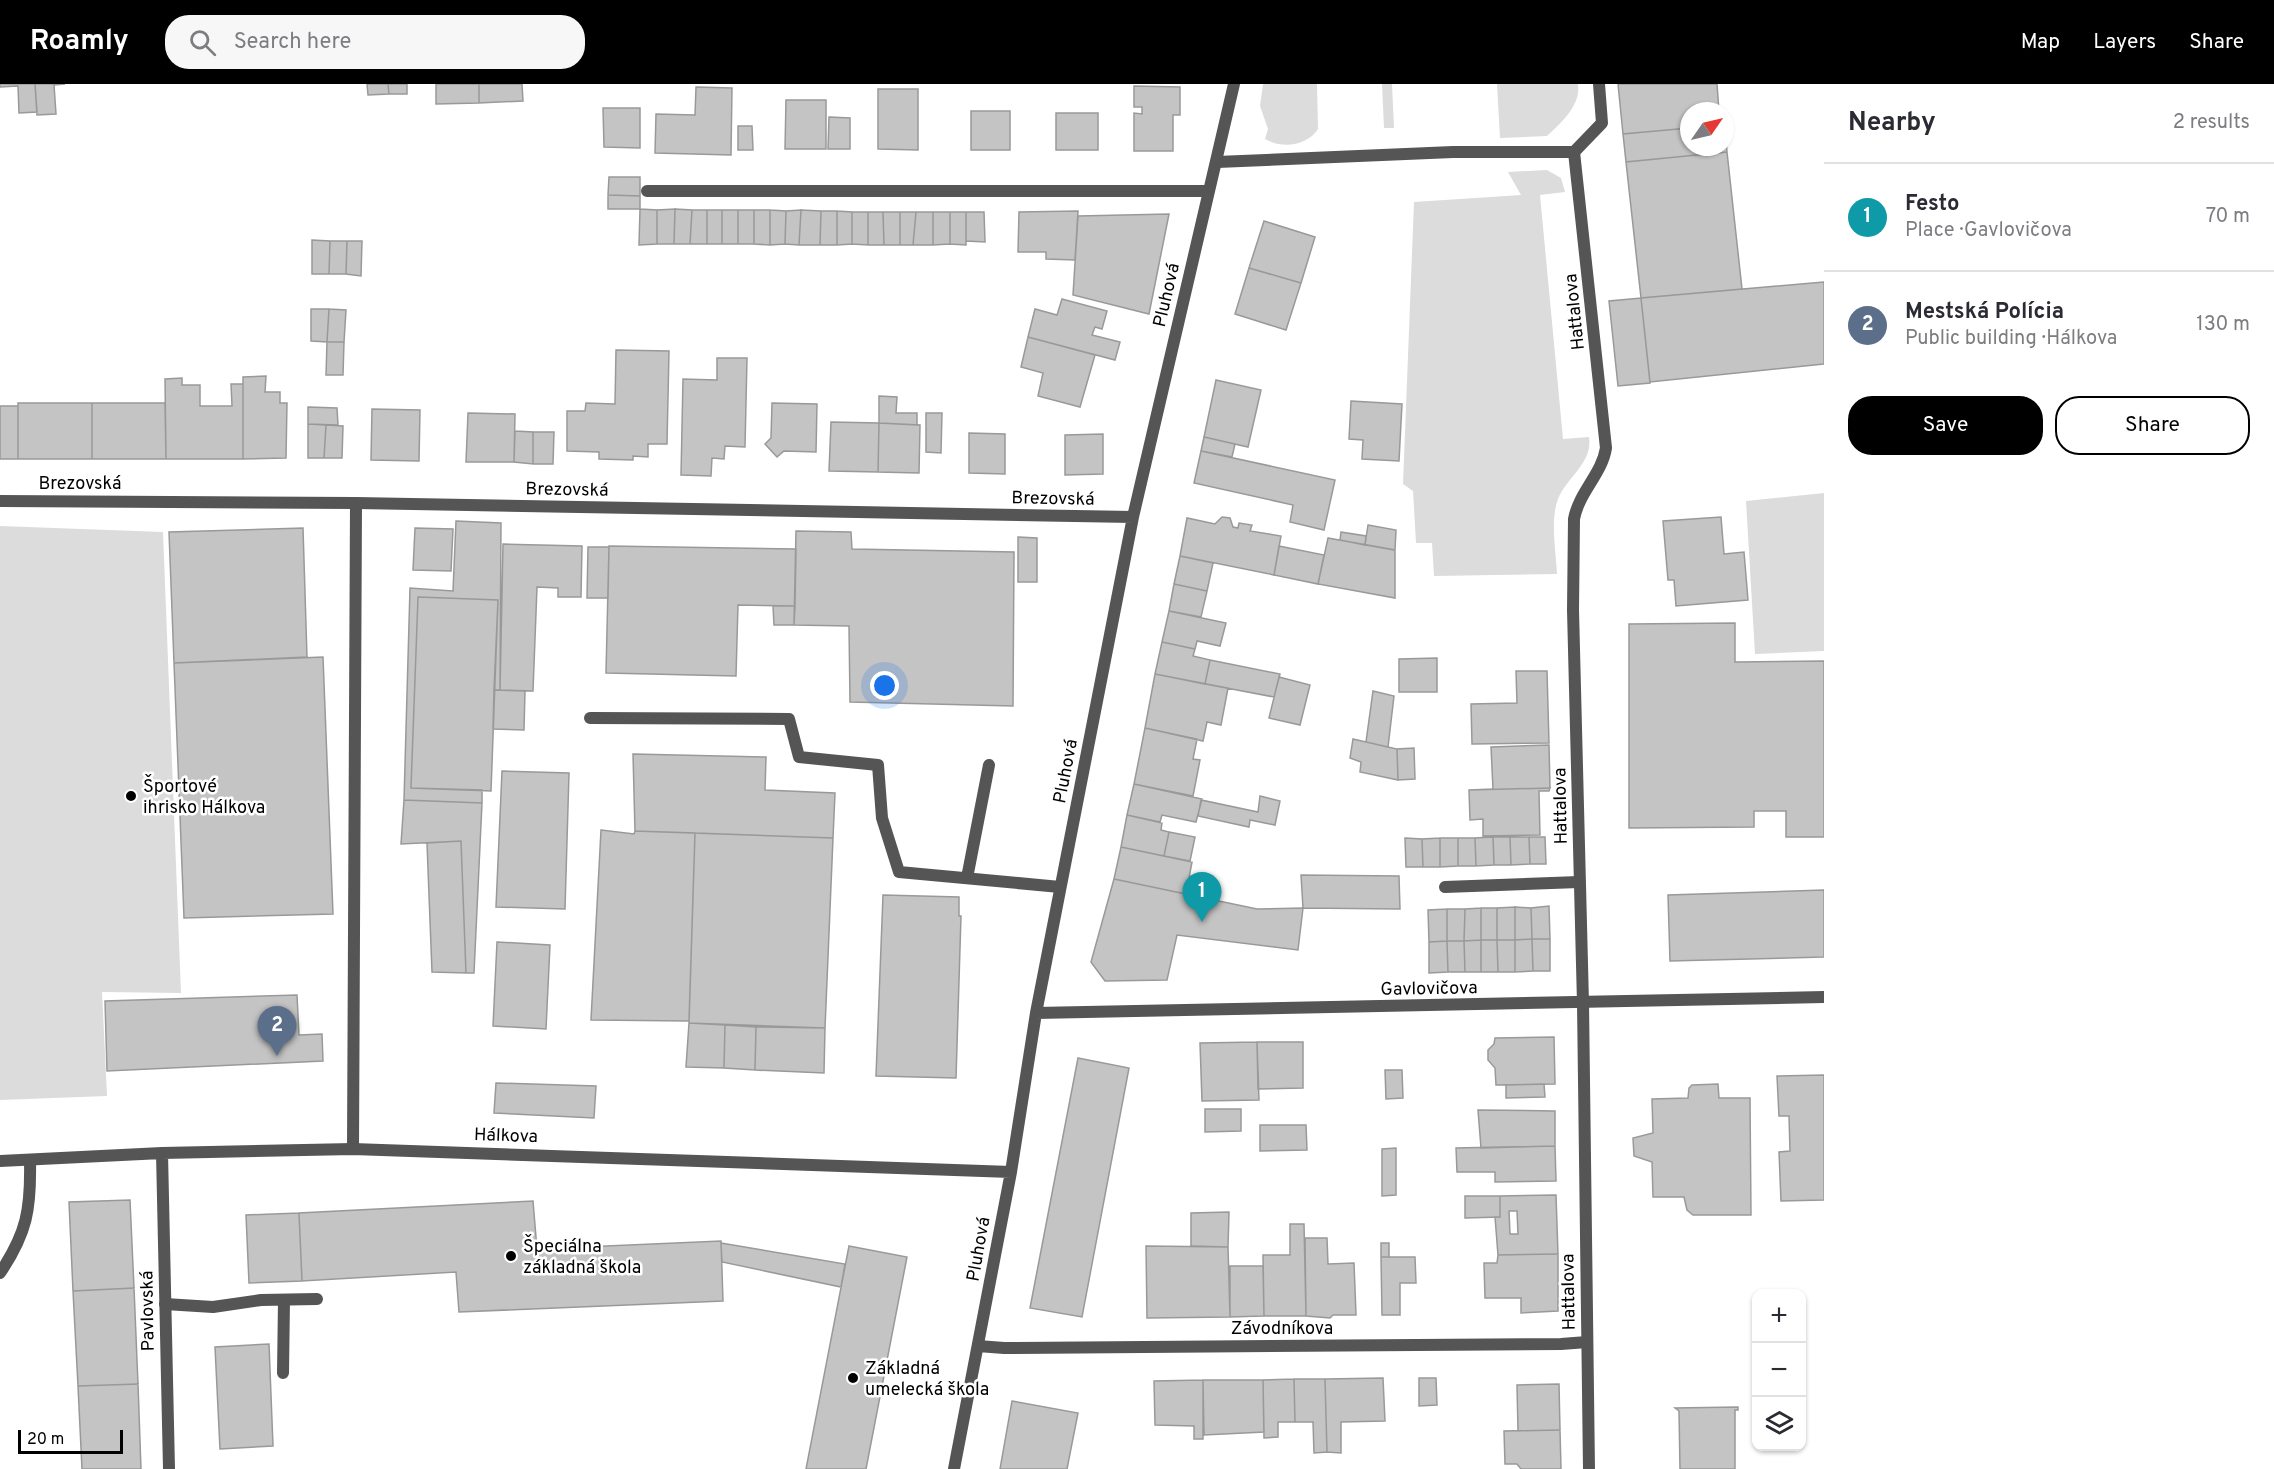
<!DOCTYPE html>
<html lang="en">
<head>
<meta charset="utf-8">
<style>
  :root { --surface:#fff; --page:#f7f7f7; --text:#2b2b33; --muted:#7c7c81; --line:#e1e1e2; --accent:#000 }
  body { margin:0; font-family:Overpass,sans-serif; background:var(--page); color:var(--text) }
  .controls { position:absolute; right:18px; bottom:18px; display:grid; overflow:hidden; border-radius:12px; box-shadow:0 2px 4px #0004 }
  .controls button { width:54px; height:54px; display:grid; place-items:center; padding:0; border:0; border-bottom:2px solid var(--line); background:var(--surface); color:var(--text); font:30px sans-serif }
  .compass { position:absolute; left:1680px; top:18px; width:54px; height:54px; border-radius:50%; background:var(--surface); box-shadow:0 2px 4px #0004; rotate:56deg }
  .scale { position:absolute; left:18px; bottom:15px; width:105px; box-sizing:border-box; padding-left:6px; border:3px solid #000; border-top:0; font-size:16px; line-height:21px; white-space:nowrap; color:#000; -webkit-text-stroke:4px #fff; paint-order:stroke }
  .you { position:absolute; left:885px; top:602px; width:21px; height:21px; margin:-15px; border:4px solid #fff; border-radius:50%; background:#1a73e8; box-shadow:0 0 0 9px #1a73e833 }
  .badge { display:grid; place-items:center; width:39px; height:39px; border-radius:50%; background:var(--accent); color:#fff; font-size:20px; font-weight:700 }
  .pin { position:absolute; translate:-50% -50px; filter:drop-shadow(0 2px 3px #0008) }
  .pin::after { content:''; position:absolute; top:32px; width:21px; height:18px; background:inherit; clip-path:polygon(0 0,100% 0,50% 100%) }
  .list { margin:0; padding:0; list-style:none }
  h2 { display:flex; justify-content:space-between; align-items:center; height:78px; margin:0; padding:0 24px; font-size:26px }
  h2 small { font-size:20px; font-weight:400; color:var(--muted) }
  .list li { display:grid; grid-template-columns:39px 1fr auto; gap:18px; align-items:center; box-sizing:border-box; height:108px; padding:0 24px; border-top:2px solid var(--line) }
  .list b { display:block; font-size:22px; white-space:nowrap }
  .list p { margin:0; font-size:20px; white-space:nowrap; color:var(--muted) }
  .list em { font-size:20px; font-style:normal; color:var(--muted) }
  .actions { display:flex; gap:12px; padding:18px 24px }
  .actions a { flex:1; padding:14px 0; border:2px solid var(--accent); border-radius:24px; text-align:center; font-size:21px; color:var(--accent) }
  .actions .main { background:var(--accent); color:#fff }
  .icon { flex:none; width:33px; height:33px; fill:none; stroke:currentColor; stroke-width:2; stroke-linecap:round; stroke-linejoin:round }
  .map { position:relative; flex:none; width:1824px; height:1385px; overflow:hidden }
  header { display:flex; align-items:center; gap:36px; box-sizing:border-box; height:84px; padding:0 30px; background:var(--accent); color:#fff }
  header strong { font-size:28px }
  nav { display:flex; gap:33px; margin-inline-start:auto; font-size:21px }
  .search { width:420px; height:54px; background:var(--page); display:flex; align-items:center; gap:15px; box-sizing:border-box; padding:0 21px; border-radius:24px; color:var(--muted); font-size:22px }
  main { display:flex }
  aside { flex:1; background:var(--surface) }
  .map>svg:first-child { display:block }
  .green { fill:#dcdcdc }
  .building { fill:#c4c4c4; stroke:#999; stroke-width:1.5; fill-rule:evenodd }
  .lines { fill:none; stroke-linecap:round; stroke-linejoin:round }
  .lane { stroke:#555; stroke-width:12 }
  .street { stroke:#555; stroke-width:12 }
  .poi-dot { fill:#000; stroke:#fff; stroke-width:2 }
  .labels { text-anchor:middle; stroke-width:5; stroke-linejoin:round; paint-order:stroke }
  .street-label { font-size:18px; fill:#000; stroke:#fff }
  .poi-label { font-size:18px; fill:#000; stroke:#fff; text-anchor:start }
</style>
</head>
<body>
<header>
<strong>Roamly</strong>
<div class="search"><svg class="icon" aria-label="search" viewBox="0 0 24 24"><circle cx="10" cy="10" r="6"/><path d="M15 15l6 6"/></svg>Search here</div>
<nav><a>Map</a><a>Layers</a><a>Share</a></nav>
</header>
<main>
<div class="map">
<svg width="1824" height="1385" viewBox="0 0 1824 1385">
  <rect width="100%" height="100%" fill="#fff"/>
  <path class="green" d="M1263,0H1317L1318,45C1307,62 1282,65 1265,55L1268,45L1260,22Z
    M1382,0H1392L1394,44H1384Z
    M1497,0H1578C1581,21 1562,38 1547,52L1500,54Z
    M1547,86L1561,94L1565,108L1540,111L1563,355L1589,353C1593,379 1567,393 1558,415C1550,436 1556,467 1557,490L1434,492L1432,459H1416L1413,407L1403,400L1414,118L1521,111L1508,88Z
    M1824,409V567L1755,570L1746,417Z
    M0,442L163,448L181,909L102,908L107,1012L0,1016Z"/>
  <path class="building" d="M0,0H35L37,28L19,29L18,2L0,3Z
    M35,0H65L54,1L56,30L37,31Z
    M367,0H388L389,10L368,11Z
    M388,0H407V10H389Z
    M436,0H479V19L436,20Z
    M479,0H522L523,17L479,19Z
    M1618,0H1717L1719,27H1689V44L1623,50Z
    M1134,2L1180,3V31H1173V67H1134V29L1142,30V23H1134Z
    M696,3L732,4L731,71L655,69L656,30L695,31Z
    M878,5H918V66L878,65Z
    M786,16H826V65H785Z
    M603,24H640V64L604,63Z
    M971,27H1010V66H971Z
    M1056,29H1098V66H1056Z
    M829,33L850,34V65H828Z
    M1725,41L1727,68L1626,78L1623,50L1689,44V63H1725Z
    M738,42H752L753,66H738Z
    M1727,68L1742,205L1641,214L1626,78Z
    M609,93H640V112L608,111Z
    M608,111L640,112V125H608Z
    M640,125L657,126V160L639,161Z
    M675,125L674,160H657V126Z
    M675,125L692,126L690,160H674Z
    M692,126H707V160H690Z
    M707,126H722V160H707Z
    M722,126H738V160H722Z
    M738,126H754V160H738Z
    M754,126H770V161L754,160Z
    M770,126L786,127L785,160L770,161Z
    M801,126L799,161L785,160L786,127Z
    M801,126L821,127L820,161H799Z
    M821,127H837V161H820Z
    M837,127L852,128V160L837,161Z
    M1078,127L1075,176L1046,175V168H1018L1019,128Z
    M852,128H868V161L852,160Z
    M868,128H883L884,161H868Z
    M883,128H900V161H884Z
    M900,128H916L913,161H900Z
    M916,128H933V161H913Z
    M933,128H950V160L933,161Z
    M950,128H966V161L950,160Z
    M966,128H984L985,158L966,157Z
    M1169,130L1149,230L1073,211L1078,132Z
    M1264,137L1315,153L1301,199L1249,184Z
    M312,156L330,157L329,190H312Z
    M330,157H347L346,190H329Z
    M347,157H362L361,192L346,190Z
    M1249,184L1301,199L1286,246L1235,230Z
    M1824,198V280L1650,298L1641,214Z
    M1641,214L1650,299L1618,302L1609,217Z
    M1062,215L1107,227L1102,245L1095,243L1092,251L1120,258L1115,276L1028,253L1035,225L1057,231Z
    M311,225H329L327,258L311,257Z
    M329,225L346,226L344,258H327Z
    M1028,253L1095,271L1080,323L1038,312L1043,289L1021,283Z
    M327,258H344L343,291H326Z
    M616,266L669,267L667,360H648V373L633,372V376L599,375V368L567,367V327H585L586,319L615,320Z
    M717,274H747L745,363L725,362L724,375L712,374L711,392L681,391L683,295L717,296Z
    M266,292L265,308H280V319H287L286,374L243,375V293Z
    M182,294V301H200V322H232L231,300H243V375H166L165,295Z
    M1216,296L1261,306L1248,363L1204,353Z
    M879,312L897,313L896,329H917V341L879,339Z
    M1351,317L1402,320L1399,377L1362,375L1363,356L1349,355Z
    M18,319H92V375H18Z
    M92,319H165L166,375H92Z
    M772,319L817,320L816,368L784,367L777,373L765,360L771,354Z
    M0,322H18V375H0Z
    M308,323L337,324L338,341L308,340Z
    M372,325L420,326L419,377L371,376Z
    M468,329L515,330L514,378H466Z
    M926,329H942L941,369L926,368Z
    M831,338L879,339L878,388L829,387Z
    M879,339L920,341L919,389L878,388Z
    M308,340L326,341L324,374H308Z
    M326,341L343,342L342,374H324Z
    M515,347L533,348V380L514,378Z
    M533,348H554L553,380H533Z
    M969,349L1005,350V390L969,389Z
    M1103,350V390L1065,391V351Z
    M1204,353L1235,360L1232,373L1201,367Z
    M1201,367L1335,396L1324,446L1290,438L1293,421L1194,399Z
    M1222,433L1230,434L1233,443L1238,444L1239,439L1252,441L1250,447L1281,452L1274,491L1180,472L1187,434L1215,440Z
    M1721,433L1724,470L1744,468L1748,516L1676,522L1674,496H1668L1663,437Z
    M456,437L501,439L500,606H494L498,516L418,513L411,704L482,706V719L404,716L410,504L453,507Z
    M1368,441L1396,446L1395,466L1365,461Z
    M303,444L307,573L174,579L169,448Z
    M415,444L453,445L451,487L413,486Z
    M796,447L851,448L852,465L1014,468L1013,622L850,618L849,542L794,541Z
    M1341,448L1366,452L1365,461L1340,456Z
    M1018,453L1037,454V498H1018Z
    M1328,454L1395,466V514L1318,500Z
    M503,460L582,462L581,513H558V504L537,503L533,607L500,606Z
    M609,462L796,465L795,522L738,521L736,592L606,589Z
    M1279,462L1324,471L1318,500L1274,491Z
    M588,463H609L608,514H587Z
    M1180,472L1213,479L1207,507L1174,500Z
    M1174,500L1207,507L1201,533L1169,527Z
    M418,513L498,516L491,707L411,704Z
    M773,522H795L794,541H774Z
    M1169,527L1226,539L1220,562L1197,557L1195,565L1162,558Z
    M1735,539V578L1824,577V753H1786V727H1754V743L1629,744V540Z
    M1162,558L1195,565L1193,572L1210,576L1205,600L1155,590Z
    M323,573L333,830L184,834L174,579Z
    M1437,574V608H1399V575Z
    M1210,576L1280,590L1274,613L1205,600Z
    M1516,587H1547L1549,659L1472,660L1471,620L1517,619Z
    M1155,590L1228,604L1221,641L1207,638L1203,657L1145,644Z
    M1279,593L1310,601L1300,641L1269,634Z
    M494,606L525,607L524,646L493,645Z
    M1373,607L1394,612L1388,663L1366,658Z
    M1145,644L1197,655L1193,675L1200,676L1193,712L1134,700Z
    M1353,655L1397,665L1398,696L1360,688L1361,678L1350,674Z
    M1549,661L1550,704L1469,706L1493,705L1491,663Z
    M1414,664L1415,695L1398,696L1397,665Z
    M633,670L766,673L765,706L835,709L833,754L635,747Z
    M502,687L569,689L565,825L496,823Z
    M1134,700L1202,715L1196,738L1162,731L1160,738L1127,731Z
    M1550,704L1549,707H1539L1540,751L1483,752V735L1470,736L1469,706Z
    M1260,712L1280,717L1275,741L1250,736L1249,743L1198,732L1201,716L1258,728Z
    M404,716L482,719L474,889H466L461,757L401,760Z
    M1127,731L1162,739L1161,746L1169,748L1164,772L1121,763Z
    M601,746L634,750L635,747L695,749L689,937L591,936Z
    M1169,748L1195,753L1190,777L1164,772Z
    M695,749L833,754L825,944L689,939Z
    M1493,753L1494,781L1476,782L1475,754Z
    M1493,753H1510L1511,781H1494Z
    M1510,753H1529L1530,780L1511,781Z
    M1529,753H1545L1546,780H1530Z
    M1405,754L1422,755L1423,783H1406Z
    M1440,754V783H1423L1422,755Z
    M1440,754H1458V782L1440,783Z
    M1458,754H1475L1476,782H1458Z
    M461,757L466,889L432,888L427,759Z
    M1121,763L1192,778L1186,810L1114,795Z
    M1301,791L1399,792L1400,825L1303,824Z
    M1114,795L1257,825L1303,824L1298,866L1177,851L1167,896L1105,897L1091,878Z
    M1824,806V873L1670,877L1668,811Z
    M883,811L959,813V832H961L956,994L876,992Z
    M1549,822L1550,855H1532L1531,824Z
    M1515,823L1531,824L1532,855L1515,856Z
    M1515,823V856H1497V824Z
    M1481,824V856L1464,857L1465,825Z
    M1481,824H1497V856H1481Z
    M1447,825H1465L1464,857H1447Z
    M1447,825V857L1429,858L1428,826Z
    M1532,855H1550V887H1533Z
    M1532,855L1533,887L1515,888V856Z
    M1481,856H1497L1498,888H1481Z
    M1481,856V888H1465L1464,857Z
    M1497,856H1515V888H1498Z
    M1447,857L1448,888L1429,889V858Z
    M1447,857H1464L1465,888H1448Z
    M497,858L550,861L546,945L493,942Z
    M297,911L299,951L322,950L323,977L107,987L105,917Z
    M689,939L725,941L724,984L686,983Z
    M725,941L756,943L755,986L724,984Z
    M756,943L825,944L824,989L755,986Z
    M1554,953L1555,1000L1496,1001L1495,984L1488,976V966L1494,960L1495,954Z
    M1257,958H1303V1004L1258,1005Z
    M1257,958L1259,1016L1202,1017L1200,959Z
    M1078,974L1129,984L1082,1233L1030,1224Z
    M1385,986H1402L1403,1014L1386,1015Z
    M1824,991V1116L1781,1117L1779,1068L1790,1067L1789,1032H1779L1777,992Z
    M496,999L596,1002L594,1034L494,1029Z
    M1544,1000L1545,1013L1506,1014V1001Z
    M1718,1000L1719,1014H1750L1751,1131H1693L1687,1126L1684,1113H1653L1652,1078L1634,1072L1633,1054L1653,1049L1652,1015L1688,1014L1689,1004L1692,1001Z
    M1205,1025H1241V1047L1205,1048Z
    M1478,1026L1555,1027V1062L1481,1064Z
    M1260,1041H1306L1307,1066L1260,1067Z
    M1555,1062L1556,1097L1495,1098V1088H1457L1456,1064Z
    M1396,1064V1111L1382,1112V1065Z
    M1556,1111L1558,1170L1498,1171L1495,1133H1500V1112ZM1509,1127H1517L1518,1150H1510Z
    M1465,1112H1500V1133L1465,1134Z
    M130,1116L134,1204L73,1207L69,1118Z
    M533,1117L537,1165L721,1157L723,1217L459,1228L456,1188L302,1197L299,1129Z
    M1229,1128L1228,1163L1191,1162V1129Z
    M299,1129L302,1197L249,1199L246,1131Z
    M1290,1140H1304L1306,1232H1264L1263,1171H1290Z
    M1305,1154H1327L1328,1180L1354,1179L1356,1231H1333L1330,1234L1306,1232Z
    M721,1159L845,1180L841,1203L722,1178Z
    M1381,1159H1389V1173H1381Z
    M849,1162L907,1173L866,1385H806Z
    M1146,1162L1228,1163L1230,1233L1147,1234Z
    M1558,1170V1227L1521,1229V1214H1485L1484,1179H1497L1498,1171Z
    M1381,1173H1415L1416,1199H1400V1231H1382Z
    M1230,1182H1263L1264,1232L1230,1233Z
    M134,1204L138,1300L78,1302L73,1207Z
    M269,1260L273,1362L220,1365L215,1263Z
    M1383,1294L1385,1337L1341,1338V1369L1327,1368L1325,1295Z
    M1419,1294H1436L1437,1321L1419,1322Z
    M1294,1295L1295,1338H1278V1353L1264,1354L1263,1296Z
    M1294,1295H1325L1327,1368L1314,1369L1313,1338H1295Z
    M1203,1296H1263L1264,1348L1204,1351Z
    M1203,1296V1355H1194V1342L1155,1341L1154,1297Z
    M138,1300L141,1385H82L78,1302Z
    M1559,1300L1560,1346L1518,1347L1517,1301Z
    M1012,1317L1078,1329L1067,1385H1000Z
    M1738,1323V1326H1735V1385H1680L1679,1327L1675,1324Z
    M1560,1346L1561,1385H1521L1517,1380H1505L1504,1347Z"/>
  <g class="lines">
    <path class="lane" d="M1217,78L1453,68H1574L1602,39L1599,0
      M590,634L789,635L799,673L878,681L882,734L899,788L1060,803
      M967,794L989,681
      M1445,803L1579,798
      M353,1065L356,419
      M0,1189C27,1149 31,1125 30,1077
      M165,1220L213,1223L261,1216L317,1215
      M283,1289L284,1216"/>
    <path class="street" d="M1574,68L1606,364C1602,390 1579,408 1574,435L1573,526L1583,919L1589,1385
      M647,107H1209
      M0,417L356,419L1133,433
      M1036,929L1824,913
      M162,1069L169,1385
      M0,1077L162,1069L353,1065L1011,1088
      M978,1262L1004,1264L1561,1260L1587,1258
      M954,1385L1011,1088L1036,929L1133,433L1234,0"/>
  </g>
  <g class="poi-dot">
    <circle cx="131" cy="712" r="6"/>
    <circle cx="511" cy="1172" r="6"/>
    <circle cx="853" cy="1294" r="6"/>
  </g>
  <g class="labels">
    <g class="street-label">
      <text transform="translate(1166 211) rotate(-77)" y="6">Pluhová</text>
      <text transform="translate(1574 228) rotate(-96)" y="6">Hattalova</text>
      <text x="80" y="405">Brezovská</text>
      <text transform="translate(567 405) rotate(1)" y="6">Brezovská</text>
      <text transform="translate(1053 414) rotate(1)" y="6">Brezovská</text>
      <text transform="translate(1065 687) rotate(-79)" y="6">Pluhová</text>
      <text transform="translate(1560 722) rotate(-91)" y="6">Hattalova</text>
      <text transform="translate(1429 904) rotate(-1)" y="6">Gavlovičova</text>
      <text transform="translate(506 1051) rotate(2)" y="6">Hálkova</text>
      <text transform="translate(978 1165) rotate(-80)" y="6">Pluhová</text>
      <text transform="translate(1568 1208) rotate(-91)" y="6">Hattalova</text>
      <text transform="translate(147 1227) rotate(-91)" y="6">Pavlovská</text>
      <text x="1282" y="1250">Závodníkova</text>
    </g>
    <g class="poi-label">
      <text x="143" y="708">Športové<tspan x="143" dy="21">ihrisko Hálkova</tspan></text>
      <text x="523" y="1168">Špeciálna<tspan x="523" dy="21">základná škola</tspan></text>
      <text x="865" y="1290">Základná<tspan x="865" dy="21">umelecká škola</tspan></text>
    </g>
  </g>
</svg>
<div class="controls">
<button>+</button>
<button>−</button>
<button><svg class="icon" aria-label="layers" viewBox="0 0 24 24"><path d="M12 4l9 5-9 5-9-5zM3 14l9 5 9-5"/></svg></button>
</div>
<svg class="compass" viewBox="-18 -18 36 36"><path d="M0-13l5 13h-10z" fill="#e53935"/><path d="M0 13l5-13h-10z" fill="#7c7c81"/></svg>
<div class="scale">20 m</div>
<div class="you"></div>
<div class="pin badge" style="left:1202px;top:838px;background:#0f9aa8">1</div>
<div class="pin badge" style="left:277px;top:972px;background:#5c6f8a">2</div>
</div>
<aside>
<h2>Nearby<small>2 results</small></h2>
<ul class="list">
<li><span class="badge" style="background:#0f9aa8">1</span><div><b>Festo</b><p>Place · Gavlovičova</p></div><em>70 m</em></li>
<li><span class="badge" style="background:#5c6f8a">2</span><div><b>Mestská Polícia</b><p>Public building · Hálkova</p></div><em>130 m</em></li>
</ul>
<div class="actions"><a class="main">Save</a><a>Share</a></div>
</aside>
</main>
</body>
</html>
